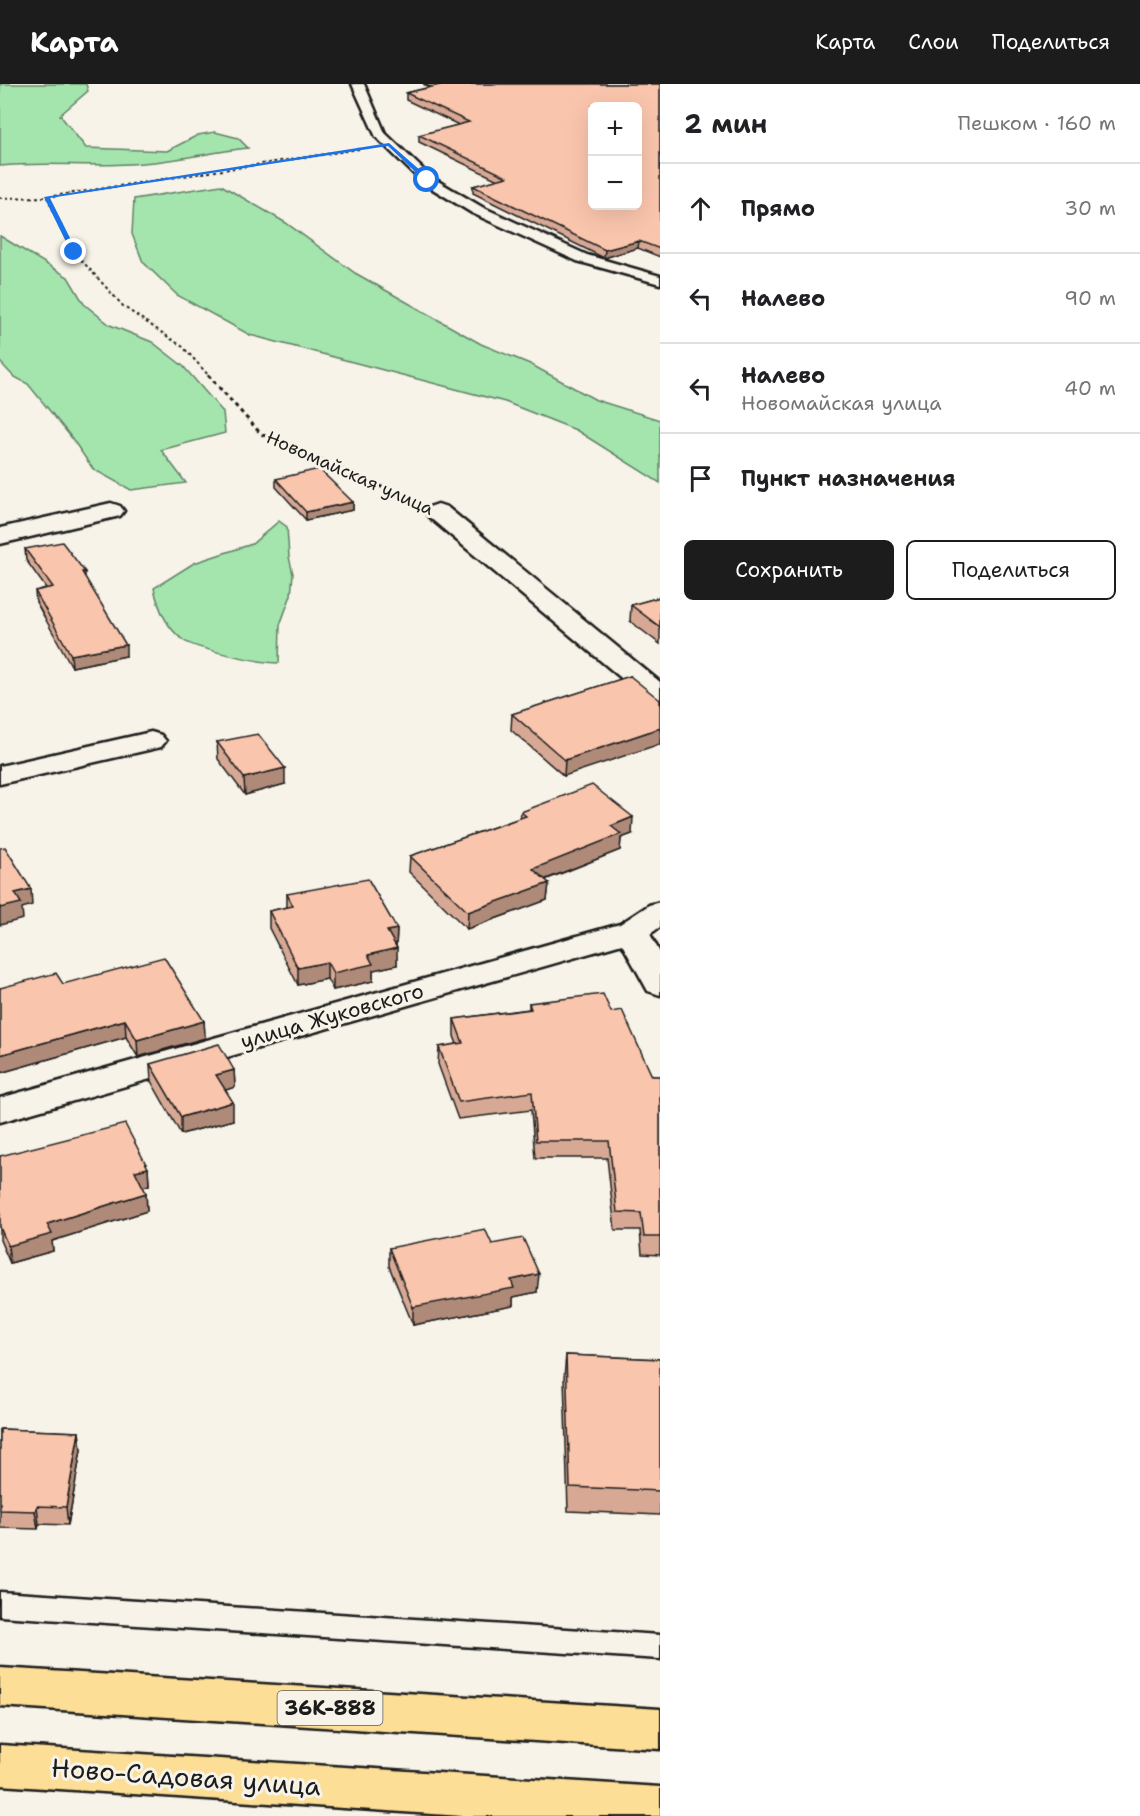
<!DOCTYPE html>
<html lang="ru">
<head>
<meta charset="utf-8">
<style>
  :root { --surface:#fff; --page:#f2f2f2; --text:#202124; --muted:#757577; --line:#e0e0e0; --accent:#1c1c1c }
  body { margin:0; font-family:"Shantell Sans",sans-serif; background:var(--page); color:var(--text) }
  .controls { position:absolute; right:18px; top:18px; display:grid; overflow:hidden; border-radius:9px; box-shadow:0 6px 24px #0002 }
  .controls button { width:54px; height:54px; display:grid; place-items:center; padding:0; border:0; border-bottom:2px solid var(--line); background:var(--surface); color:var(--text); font:30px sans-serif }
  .stop { position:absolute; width:18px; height:18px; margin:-14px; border:4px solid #1a73e8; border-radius:50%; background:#fff }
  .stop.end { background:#1a73e8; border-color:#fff; box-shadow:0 2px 6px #0008 }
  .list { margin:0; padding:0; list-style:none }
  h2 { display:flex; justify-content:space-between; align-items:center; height:78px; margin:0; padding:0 24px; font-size:26px }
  h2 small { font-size:20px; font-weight:400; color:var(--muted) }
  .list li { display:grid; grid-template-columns:39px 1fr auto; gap:18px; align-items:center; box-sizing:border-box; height:90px; padding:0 24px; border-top:2px solid var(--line) }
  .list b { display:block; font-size:22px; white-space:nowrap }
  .list p { margin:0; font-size:20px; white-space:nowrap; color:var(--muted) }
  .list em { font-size:20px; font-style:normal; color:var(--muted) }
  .actions { display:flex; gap:12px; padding:18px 24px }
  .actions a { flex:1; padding:14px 0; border:2px solid var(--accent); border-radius:9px; text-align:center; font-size:21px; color:var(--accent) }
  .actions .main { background:var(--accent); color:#fff }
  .icon { flex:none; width:33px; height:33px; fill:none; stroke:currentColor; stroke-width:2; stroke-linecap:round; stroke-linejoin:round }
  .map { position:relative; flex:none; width:660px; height:1732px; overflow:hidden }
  header { display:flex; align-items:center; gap:36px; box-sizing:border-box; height:84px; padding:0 30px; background:var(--accent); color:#fff }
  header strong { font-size:28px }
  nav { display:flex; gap:33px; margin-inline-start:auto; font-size:21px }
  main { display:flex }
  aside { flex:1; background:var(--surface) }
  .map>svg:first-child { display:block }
  .green { fill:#a4e5ae; stroke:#608065; stroke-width:1.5 }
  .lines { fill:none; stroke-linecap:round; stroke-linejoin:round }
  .service-casing { stroke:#1c1c1c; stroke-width:5 }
  .minor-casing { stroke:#1c1c1c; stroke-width:5 }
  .primary-casing { stroke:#1c1c1c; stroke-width:5 }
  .path-far1 { stroke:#1c1c1c; stroke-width:2; stroke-dasharray:3 3; stroke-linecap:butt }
  .path { stroke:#1c1c1c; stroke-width:3; stroke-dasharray:4 4; stroke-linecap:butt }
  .service { fill:#f7f3e8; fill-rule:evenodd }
  .minor { fill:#f7f3e8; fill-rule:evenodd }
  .primary { fill:#fdde96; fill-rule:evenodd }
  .wall { fill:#d7a995; stroke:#1c1c1c; stroke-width:1.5 }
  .shaded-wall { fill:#af8a79; stroke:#1c1c1c; stroke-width:1.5 }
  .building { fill:#fac5ad; stroke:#1c1c1c; stroke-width:1.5; fill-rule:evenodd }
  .route { fill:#1a73e8 }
  .labels { text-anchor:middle; stroke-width:6; stroke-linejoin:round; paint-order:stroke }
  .far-street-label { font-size:18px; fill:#1c1c1c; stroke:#f7f3e8 }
  .shield { fill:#f7f3e8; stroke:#5e5c59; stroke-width:1.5 }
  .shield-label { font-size:20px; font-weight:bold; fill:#1c1c1c }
  .street-label { font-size:21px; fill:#1c1c1c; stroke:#f7f3e8 }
  .near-street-label { font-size:26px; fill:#1c1c1c; stroke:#f7f3e8 }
</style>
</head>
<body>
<header>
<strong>Карта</strong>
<nav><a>Карта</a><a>Слои</a><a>Поделиться</a></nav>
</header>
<main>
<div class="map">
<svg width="660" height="1732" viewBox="0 0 660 1732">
  <rect width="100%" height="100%" fill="#f7f3e8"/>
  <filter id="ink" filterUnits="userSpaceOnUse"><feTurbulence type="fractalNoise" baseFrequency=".0167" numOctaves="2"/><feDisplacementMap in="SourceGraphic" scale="12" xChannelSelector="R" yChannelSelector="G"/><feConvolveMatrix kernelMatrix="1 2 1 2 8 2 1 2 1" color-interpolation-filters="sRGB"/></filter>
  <g filter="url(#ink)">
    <path class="green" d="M0,0H86L88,7L60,31L86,64L167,67L198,51L215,48L238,54L248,64C213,68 178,76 143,79C95,84 47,77 0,82Z
      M221,101L286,139L355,189L481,260L530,280L596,316L660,336V399L576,346L505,318L250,251L177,211L143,178L132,150L134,115Z
      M0,152L68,193L84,220L110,241L152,258L183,282L223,328L225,349L161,366L186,399L131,406L93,385L71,353L28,300L13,292L0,278Z
      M279,437L287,443L289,473L293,490L291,511L280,541L279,579C263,579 194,565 183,556C167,544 158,523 154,504L194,479L252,460Z"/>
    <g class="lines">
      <defs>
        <path id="service" d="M352,0H364L385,49L431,93L482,123L587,171L660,192V200L577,177L472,129L423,99L376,53Z
          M0,1508L660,1551V1575L0,1532Z"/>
        <path id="minor" d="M111,419L120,422L124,427L120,432L0,460V444Z
          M438,420L447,423L660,598V621L650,618L429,433L425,428L429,423Z
          M151,648L161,651L166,657L161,663L0,700V682Z
          M660,818V843L650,850L660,869V911L648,907L622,860L0,1038V1014L620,840L649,821Z"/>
        <path id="primary" d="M0,1584L660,1625V1665L0,1622Z
          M0,1661L660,1703V1732H462L0,1701Z"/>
      </defs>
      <use href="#service" class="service-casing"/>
      <use href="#minor" class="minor-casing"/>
      <use href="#primary" class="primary-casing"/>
      <path class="path-far1" d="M47,113L74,168L124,223L183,263L210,293
        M0,114L47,113L359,65"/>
      <path class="path" d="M208,291L261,350L407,414"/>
      <use href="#service" class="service"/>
      <use href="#minor" class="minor"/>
      <use href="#primary" class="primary"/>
    </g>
    <path class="wall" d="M423,0H660V173L638,164L604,174L473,109V102L498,96L419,58V51L459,41L406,16V9L430,3Z
      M276,395L353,418V426L306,436L276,403Z
      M25,465L85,488V494L126,572L72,583L36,518L35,507L46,504L26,476Z
      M660,513V560L630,537L631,521Z
      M630,592L564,692L511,646L512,630Z
      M217,658L285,700L245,711L218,675Z
      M521,728L632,750L621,754L620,766L545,796L549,799L547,816L467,845L409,788L410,772L520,734Z
      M287,810L397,845L396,862L397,881L373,886V897L333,906L327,895L298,901L269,844V827L287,823Z
      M63,900L204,937L205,954L138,973L126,953L0,989V904Z
      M529,919L611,928L652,992H660V1171L642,1170L640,1146H615L607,1074H535L531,1026L458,1035L438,980L439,963L457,960L454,952V935L529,925Z
      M150,980L234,986L235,1003L225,1006L233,1036L181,1050L151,997Z
      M0,1072L148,1084L149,1101L143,1103L146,1109L147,1127L52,1157L53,1167L10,1179L0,1156Z
      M492,1160L537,1208L513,1213V1222L413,1241L389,1182V1164Z
      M566,1271L660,1275V1431L568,1427L564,1294Z
      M0,1345L79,1348L81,1366L68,1441L39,1440L38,1445L0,1444Z"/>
    <path class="shaded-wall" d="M639,157L638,164L604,174L605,166Z
      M353,418V426L306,436V428Z
      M126,561V572L72,583L71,571Z
      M660,644V660L564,692L565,676Z
      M285,684V700L245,711L244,694Z
      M633,733L632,750L621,754L620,766L531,801L533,785L611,742Z
      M549,799L547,816L467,845L468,828Z
      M31,805L32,821L22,824L23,835L0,841V824L15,809Z
      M397,845L396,862L387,864V847Z
      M397,864V881L373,886V897L333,906V889L368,871Z
      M327,878V895L298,901V884Z
      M125,936L126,953L0,989V971Z
      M204,937L205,954L138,973L137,956Z
      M234,986L235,1003L217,1009L216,991Z
      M233,1018V1036L181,1050V1033Z
      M148,1084L149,1101L136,1105L135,1087Z
      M146,1109L147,1127L52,1157L53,1167L10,1179L8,1162L47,1140Z
      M539,1190L537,1208L513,1213V1222L413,1241V1223L511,1196Z
      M79,1348L81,1366L68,1441L66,1423Z
      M37,1422L39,1440L38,1445L35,1427Z"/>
    <path class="building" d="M438,0H660V165L639,157L605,166L473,102L507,93L419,51L469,38L406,9L440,1ZM592,22H638V122H592Z
      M319,385L353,418L306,428L276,395Z
      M62,458L85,488H82L126,561L71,571L35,507L53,503L25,465Z
      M660,513V543L631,521Z
      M630,592L660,616V644L565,676L512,630Z
      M258,650L285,684L244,694L217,658Z
      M592,701L633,733L611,742L621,750L533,785L549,799L468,828L410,772L526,732L521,728Z
      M5,763L31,805L15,809L21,819L0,824V764Z
      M368,795L397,845L387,847L397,864L368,871L373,880L333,889L327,878L298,884L269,827L293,822L287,810Z
      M164,873L204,937L137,956L125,936L0,971V904L56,889L63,900Z
      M603,910L611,928L622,926L652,992H660V1153H644L641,1129L617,1128L609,1057H536L532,1008L459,1018L439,963L463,959L454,935L531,925L529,919Z
      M219,960L234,986L216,991L233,1018L181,1033L150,980Z
      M125,1040L148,1084L135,1087L146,1109L47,1140L52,1150L8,1162L0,1143V1072Z
      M485,1145L492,1160L523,1154L539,1190L511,1196L514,1204L413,1223L389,1164Z
      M566,1271L660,1275V1407L570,1403Z
      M0,1345L79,1348L66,1423L37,1422L35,1427L0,1426Z"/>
  </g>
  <path class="route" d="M389,59L429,94V97H425L388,62L50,114L77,168L74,170L71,168L44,113Z"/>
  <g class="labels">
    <g class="far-street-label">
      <text transform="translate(350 389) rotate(24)" y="6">Новомайская улица</text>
    </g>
    <rect class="shield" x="277.5" y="1607" width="105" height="34" rx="4.5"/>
    <g class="shield-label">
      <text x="330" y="1631">36К-888</text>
    </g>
    <g class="street-label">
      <text transform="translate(332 932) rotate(-16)" y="7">улица Жуковского</text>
    </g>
    <g class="near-street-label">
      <text transform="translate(186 1693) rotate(4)" y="9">Ново-Садовая улица</text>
    </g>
  </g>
</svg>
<div class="controls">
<button>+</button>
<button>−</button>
</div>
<div class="stop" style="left:427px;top:96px"></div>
<div class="stop end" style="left:74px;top:168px"></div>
</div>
<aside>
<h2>2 мин<small>Пешком · 160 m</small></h2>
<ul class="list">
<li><svg class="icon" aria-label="ahead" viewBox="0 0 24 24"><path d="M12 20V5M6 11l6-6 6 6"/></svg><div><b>Прямо</b></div><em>30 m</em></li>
<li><svg class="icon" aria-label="left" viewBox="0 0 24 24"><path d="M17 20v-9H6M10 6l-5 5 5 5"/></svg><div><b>Налево</b></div><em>90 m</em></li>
<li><svg class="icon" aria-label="left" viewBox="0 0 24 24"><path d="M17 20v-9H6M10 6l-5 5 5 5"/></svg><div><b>Налево</b><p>Новомайская улица</p></div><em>40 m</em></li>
<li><svg class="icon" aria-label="arrive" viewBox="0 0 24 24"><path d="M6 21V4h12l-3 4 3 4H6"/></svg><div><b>Пункт назначения</b></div></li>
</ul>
<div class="actions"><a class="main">Сохранить</a><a>Поделиться</a></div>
</aside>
</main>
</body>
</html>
